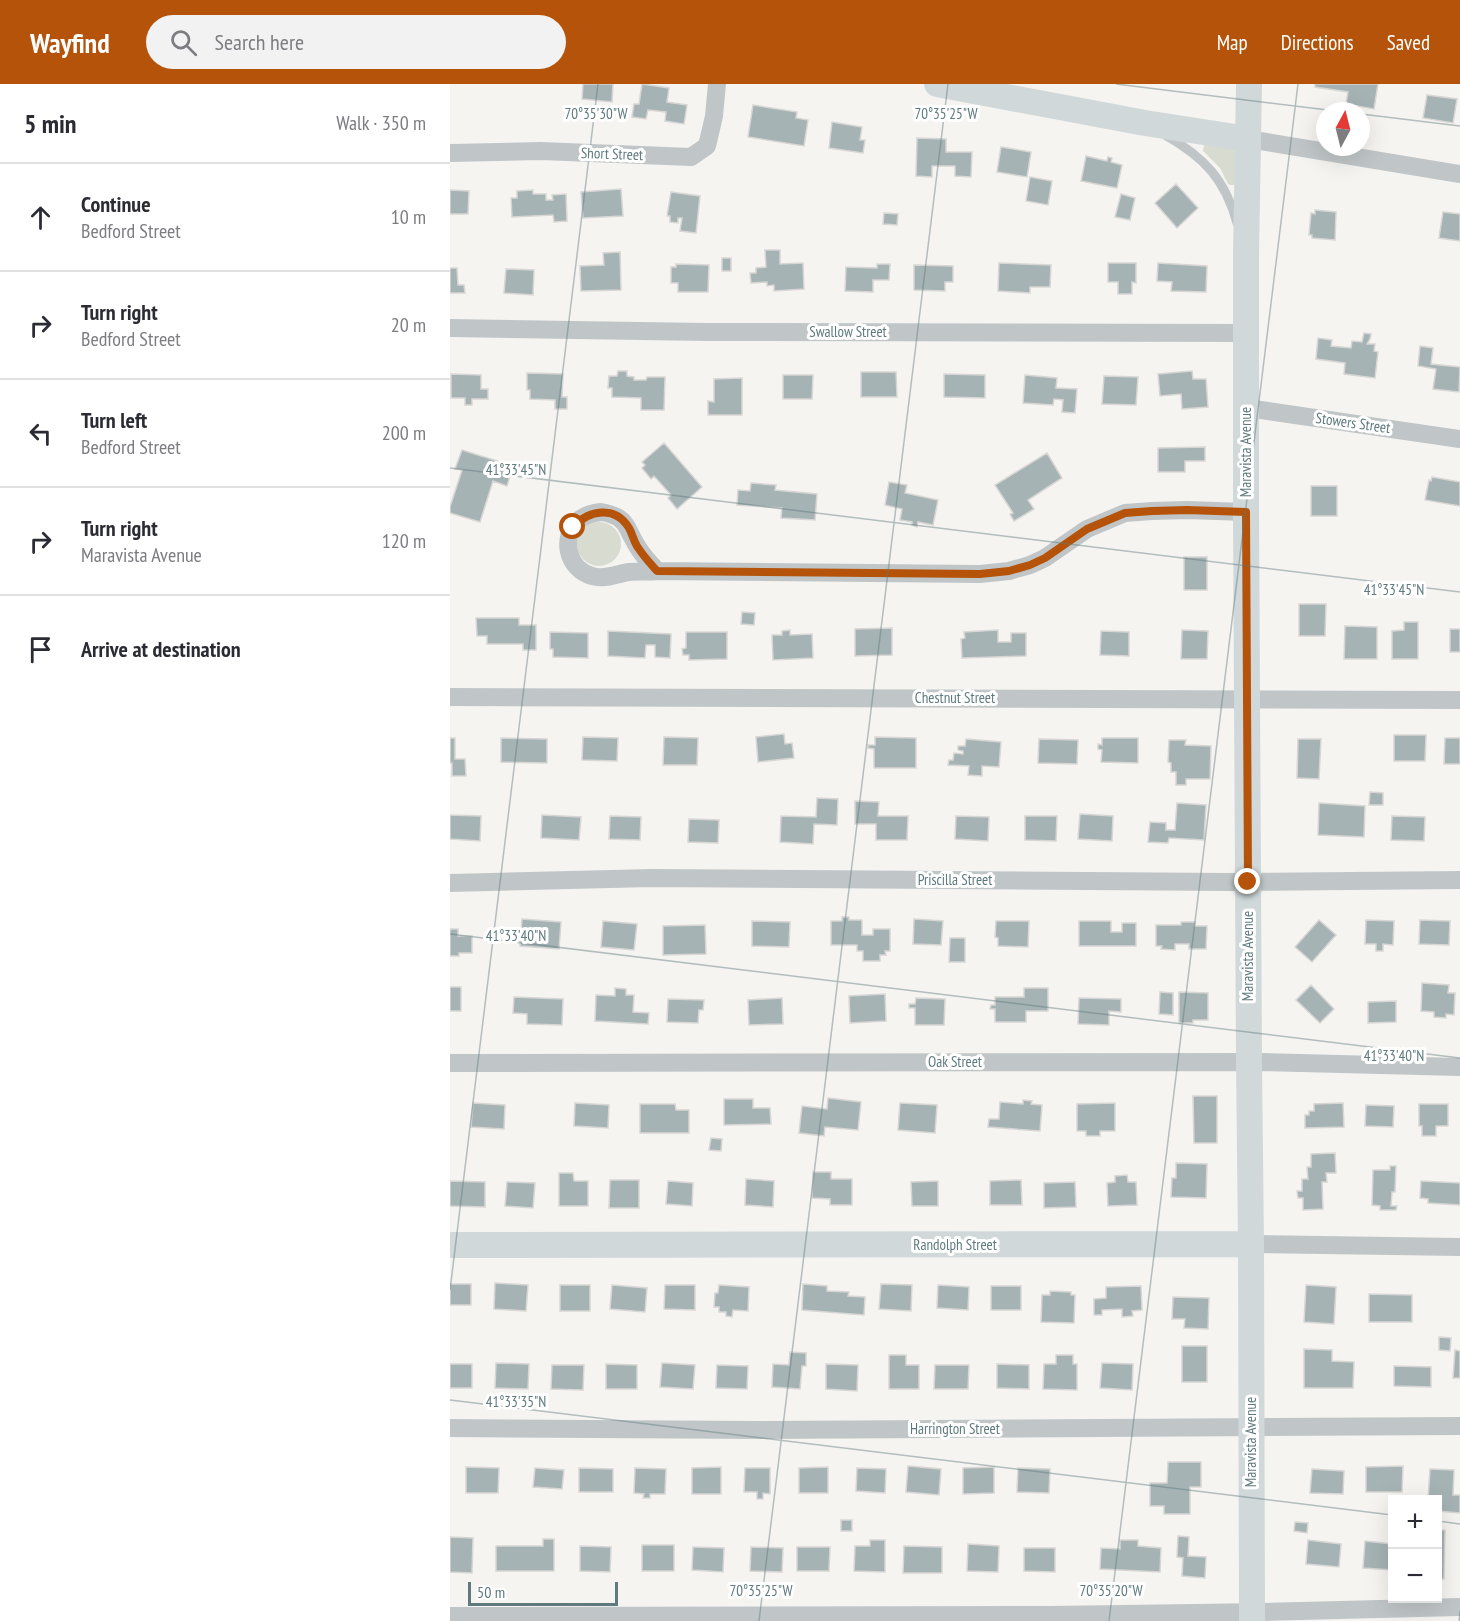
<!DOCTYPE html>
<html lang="en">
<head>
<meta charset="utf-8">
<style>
  :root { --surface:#fff; --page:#f2f2f3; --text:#2b2b33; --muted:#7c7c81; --line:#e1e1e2; --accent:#b45309 }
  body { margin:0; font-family:"PT Sans Narrow",sans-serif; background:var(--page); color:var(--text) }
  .controls { position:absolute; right:18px; bottom:18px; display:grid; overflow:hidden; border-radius:0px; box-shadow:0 6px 24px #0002 }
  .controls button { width:54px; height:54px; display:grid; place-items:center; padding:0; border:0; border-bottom:2px solid var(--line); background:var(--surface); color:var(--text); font:30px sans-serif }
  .compass { position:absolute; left:866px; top:18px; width:54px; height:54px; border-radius:50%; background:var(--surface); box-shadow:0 6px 24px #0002; rotate:7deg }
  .scale { position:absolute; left:18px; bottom:15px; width:150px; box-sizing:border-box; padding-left:6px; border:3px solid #5f7a7e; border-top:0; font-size:16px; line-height:21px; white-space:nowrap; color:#5f7a7e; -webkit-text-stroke:4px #fff; paint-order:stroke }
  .stop { position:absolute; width:18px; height:18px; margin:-14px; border:4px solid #b45309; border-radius:50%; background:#fff }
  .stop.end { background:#b45309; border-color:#fff; box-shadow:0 2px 6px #0008 }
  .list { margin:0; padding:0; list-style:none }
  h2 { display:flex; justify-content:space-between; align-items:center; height:78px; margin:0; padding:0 24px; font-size:26px }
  h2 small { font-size:20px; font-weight:400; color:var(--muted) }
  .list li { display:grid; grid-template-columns:39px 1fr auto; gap:18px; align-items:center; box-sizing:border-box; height:108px; padding:0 24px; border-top:2px solid var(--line) }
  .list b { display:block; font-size:22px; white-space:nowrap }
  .list p { margin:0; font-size:20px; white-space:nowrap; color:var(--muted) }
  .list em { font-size:20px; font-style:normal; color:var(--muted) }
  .icon { flex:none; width:33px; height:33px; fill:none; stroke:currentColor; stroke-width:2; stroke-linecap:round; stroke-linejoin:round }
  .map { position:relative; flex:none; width:1010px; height:1537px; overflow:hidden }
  header { display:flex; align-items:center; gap:36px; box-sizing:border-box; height:84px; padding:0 30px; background:var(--accent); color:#fff }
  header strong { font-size:28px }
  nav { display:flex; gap:33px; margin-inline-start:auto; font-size:21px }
  .search { width:420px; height:54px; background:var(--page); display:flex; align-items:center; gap:15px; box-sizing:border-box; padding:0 21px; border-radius:33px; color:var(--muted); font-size:22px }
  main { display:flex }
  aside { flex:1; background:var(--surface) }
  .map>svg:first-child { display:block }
  .green { fill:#d7dbd0 }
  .building { fill:#a5b3b4; stroke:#d7d6d4; stroke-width:1.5 }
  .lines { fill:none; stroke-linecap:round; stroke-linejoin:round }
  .lane { stroke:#c0c6c8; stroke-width:9 }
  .street { stroke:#c0c6c8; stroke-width:18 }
  .secondary { stroke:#d0d8d9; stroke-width:26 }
  .route { stroke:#b45309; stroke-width:8 }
  .ticks { fill:none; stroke:#5f7a7e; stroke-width:1.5; stroke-opacity:0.45 }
  .labels { text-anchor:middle; stroke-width:6; stroke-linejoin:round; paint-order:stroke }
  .street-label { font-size:15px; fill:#5f7a7e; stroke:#fff }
  .ticks-label { font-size:15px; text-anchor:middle; fill:#5f7a7e; stroke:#fff; stroke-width:6; stroke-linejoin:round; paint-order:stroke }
</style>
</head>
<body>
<header>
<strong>Wayfind</strong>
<div class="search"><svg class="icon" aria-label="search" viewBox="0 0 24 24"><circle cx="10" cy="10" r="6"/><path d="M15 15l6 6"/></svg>Search here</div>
<nav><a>Map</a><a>Directions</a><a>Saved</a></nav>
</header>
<main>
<aside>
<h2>5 min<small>Walk · 350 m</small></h2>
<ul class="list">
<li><svg class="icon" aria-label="ahead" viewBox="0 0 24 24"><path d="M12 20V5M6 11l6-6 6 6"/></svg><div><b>Continue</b><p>Bedford Street</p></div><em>10 m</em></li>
<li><svg class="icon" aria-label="right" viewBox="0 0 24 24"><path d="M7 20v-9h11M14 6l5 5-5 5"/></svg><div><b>Turn right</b><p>Bedford Street</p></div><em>20 m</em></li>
<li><svg class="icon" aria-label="left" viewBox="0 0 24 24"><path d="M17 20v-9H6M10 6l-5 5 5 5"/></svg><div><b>Turn left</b><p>Bedford Street</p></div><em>200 m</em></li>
<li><svg class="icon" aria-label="right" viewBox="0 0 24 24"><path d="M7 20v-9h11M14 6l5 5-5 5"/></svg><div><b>Turn right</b><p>Maravista Avenue</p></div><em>120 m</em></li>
<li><svg class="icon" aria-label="arrive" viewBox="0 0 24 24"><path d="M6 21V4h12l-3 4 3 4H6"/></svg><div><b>Arrive at destination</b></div></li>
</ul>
</aside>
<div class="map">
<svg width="1010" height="1537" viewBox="0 0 1010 1537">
  <rect width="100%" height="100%" fill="#f6f4f1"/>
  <path class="green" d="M754,61L784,65L786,68L785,101H780L778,100L770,84L753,67Z
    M127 460a22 22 0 1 1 44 0a22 22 0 1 1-44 0Z"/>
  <path class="building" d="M133,0H163L162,18L132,15Z
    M192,0L219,4L217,18L237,21L234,40L215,37L216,28L198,26L196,35L182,33L184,20H189Z
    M865,0H928L924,25L896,20L898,8L865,3Z
    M977,11L1007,15L1003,39L973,34Z
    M303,21L347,28L346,34L358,36L354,62L298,53Z
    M382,38L412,43L410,56H415L413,69L379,64Z
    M467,54L496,55V68H522L521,93L505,92V82H482V93L466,92Z
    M551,63L581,68L577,93L547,88Z
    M636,72L657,77L658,73L662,74L661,78L672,81L667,104L631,97Z
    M580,93L602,97L598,121L576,117Z
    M726,100L748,124L727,144L705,119Z
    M171,105L173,132L133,134L131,108Z
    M0,106L19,107L18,130H0Z
    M83,106V110H96V116H103L102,111L116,110L117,137L104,138L103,131L62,133L61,114H67V107Z
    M221,108L250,112L246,149L230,147L232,134H228V139L220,138V132H217Z
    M671,110L685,114L680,136L665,133Z
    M865,126L886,128L885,156L862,154V151H859L861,129L865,130Z
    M993,128L1010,130V157L989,154Z
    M434,129L448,130L447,141L433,140Z
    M315,166H330V180L353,179L354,205L324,207V201L317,202V198L301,199L300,189H306V184L316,183Z
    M170,168L171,206L131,207L130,182L154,181L153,169Z
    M272,174H281V187H272Z
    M549,179L601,181L600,203H580V209L548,207Z
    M658,179H686V199L682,198V210H668V198H658Z
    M708,179L757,182L756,208L721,207L722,198L707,197Z
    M226,180L259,181L258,208H228V199H221V183H226Z
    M427,180H440L439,196H423V208L395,207L396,183L427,184Z
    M464,181L503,182V198H495V207L464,206Z
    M0,184H7L8,201H14L15,209H0Z
    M56,185L84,186L83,211L54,209Z
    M914,249L921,250L920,255L917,260H925L924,267L928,268L925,294L894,290L895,279L866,275L868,254L882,256L881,262L901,264L902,257L912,258Z
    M970,262L983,264L981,280L1010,283L1009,308L983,305L986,285L968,282Z
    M168,287H177V292L184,293V296H196L197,293H215L214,326H191V314L162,313V304H158L159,292H167Z
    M742,287L743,295H756L758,323L732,325L731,310L710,312L708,290Z
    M411,288H446L447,313H411Z
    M77,289L113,290L112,313H117V325H105V316L80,315V306H77Z
    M1,290L31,291V305H38V315H22V321H15V314H1Z
    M494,290L535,291V314L494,313Z
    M333,291H363L362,315H333Z
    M575,291L607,294L606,304L627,305L625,329L612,328L613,316L604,315L603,321L573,319Z
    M654,292L688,293L686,321L652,320Z
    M292,294V331H258V317L264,318V295Z
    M214,359L252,403L227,425L218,414L221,411L204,392L201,395L192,384L195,381L192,378Z
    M755,363V377H735V388H708V364Z
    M12,366L63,382L57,402L43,397L30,438L0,429V423L12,386L5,385Z
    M597,369L612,394L578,416L584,425L564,437L560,430L563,429L545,401Z
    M982,393L1010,398V422L975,416L979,396L981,397Z
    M439,398L457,401L455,409L488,416L483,441L468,438L467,443L462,441V438L450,436L452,425L435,421Z
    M301,399L326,401L325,406L367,410L365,436L331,434L332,424L287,421L288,406L300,407Z
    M861,402H887V432H861Z
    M734,473H757V506H734Z
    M849,520H876L875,552H849Z
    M292,528L305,529L304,541L291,540Z
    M26,534H69V541H86V566H73V560H37V552H27Z
    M954,538H968V575H942V547L954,546Z
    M895,542L927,543V575H894Z
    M442,544V571L405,572V545Z
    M1000,545H1010V568H1000Z
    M340,546V551L362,550L363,574L323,576L322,551H332V547Z
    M548,546V558H561V549H576V572L512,574L511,555L515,554L514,548Z
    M732,546L758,547L757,575H731Z
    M158,547L221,550L220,574L205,573V561H196L195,574L158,572Z
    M651,547L679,548V572L650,571Z
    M100,548L138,549V574L103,573V565H100Z
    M236,548H277V575L239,576V571H233L232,565L236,564Z
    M334,650L335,660L342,659L344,674L308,678L306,653Z
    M944,651H976L975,677H944Z
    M133,653L168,654L167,677L132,676Z
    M214,653L248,654L247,681H213Z
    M425,653L466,654V684H424V665L418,664V661H425Z
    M0,654H5V675H15L16,692H2V679H0Z
    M51,654L97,655V679L51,678Z
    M652,654H688V679L651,678L652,666L648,665V660L652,661Z
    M995,654H1010V680H994Z
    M516,655L551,658L549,683L532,682V692L518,691L519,682L498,681L499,676H503L504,669L513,670V667L508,666V662H515Z
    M589,655L628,656L627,680L588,679Z
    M848,655H871L869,695L847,694Z
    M719,656H736L735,661L761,662L760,695H736V701H726V688H721V679L718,678Z
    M920,708L933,709V721H919Z
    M367,714L388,715L387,741L364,740L363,760L330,758L331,732L366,733Z
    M405,717L429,718L428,732H458L457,756H426V740H405Z
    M727,719L756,721L754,756L719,754L718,759L698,758L700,738L716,739V746H725Z
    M869,719L915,722L914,753L868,751Z
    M630,730L663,732L662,757L628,755Z
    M0,731L31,732L30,757L0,755Z
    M92,731L131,733L129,756L91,754Z
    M160,732L191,733L190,756L159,755Z
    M506,732L539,733L538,757L505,755Z
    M575,732H607L606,757L575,756Z
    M942,732L975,733L974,757L941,756Z
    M239,735L269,736L268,759L238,758Z
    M392,833H399V836H412V851H423V845H440V867H435L436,871H430V877H413V867H407V861H381V837H392Z
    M72,835L111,838L109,865L70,862Z
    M464,835L493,837L491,861L463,860Z
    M869,836L886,851L862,878L845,863Z
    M916,836L944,837L943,861L933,860V867H926V860H915Z
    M970,836L1000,837L999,861L969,860Z
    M153,837L187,840L184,866L151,863Z
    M302,837L340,838L339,863L302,862Z
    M546,837H579L578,863L548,862V854L545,853Z
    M629,837H661V848H672V839H686V862H629Z
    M731,838H745V842H757L756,865H739V860H725V866L711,865L712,862H706V841H731Z
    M255,841L256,870L213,871V842Z
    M0,845H8V852H22V869H9V872H0Z
    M500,854H515V878H499Z
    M972,899L999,901L998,909H1005L1004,931L996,930V934L984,933V928L971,927Z
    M861,901L884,925L870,939L846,916Z
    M0,903H11V927H0Z
    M165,904L176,905V911H184L183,928L199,929L198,940L145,937L146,911L165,912Z
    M574,904H598V927H576V938H545V925H540L541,921H545V913H574Z
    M710,908L723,909V931L709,930Z
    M729,908L758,909V936H743V939H729Z
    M435,910L436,937L400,939L399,912Z
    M64,913L113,915L112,941L77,940V930L63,929Z
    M332,914L333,940L299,941L298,916Z
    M466,914L495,915L494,941H465V924H459V920H465Z
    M629,914L671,915V928L659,927V941L628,940Z
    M218,915L254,916L253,926H249L248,939L217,938Z
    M946,917V938L918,939V918Z
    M743,1012H767V1059H744Z
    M378,1014L411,1018L408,1046L375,1043L374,1052L349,1049L352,1022L377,1025Z
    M274,1015H303V1024H320L321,1040L274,1041Z
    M573,1016L582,1017L581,1020L592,1021L590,1047L538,1043L539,1035H549L550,1018L573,1020Z
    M23,1019L55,1021L54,1045L21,1043Z
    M125,1019L159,1021L158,1044L124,1042Z
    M450,1019L487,1021L485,1049L448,1046Z
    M665,1019V1047H650V1052H636V1047H627V1020Z
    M893,1019L894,1043L855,1044V1031H859V1027H864V1020Z
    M190,1020H225L226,1026H239V1049H190Z
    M969,1020H998V1042H986V1052H972V1042H969Z
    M916,1021L944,1022L943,1043L915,1042Z
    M261,1054L272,1055L271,1067L259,1066Z
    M885,1069L886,1089H876L877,1098H872L873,1125L853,1126V1114H848L847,1107H852V1095H858L857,1083H861V1070Z
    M726,1079L757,1080L756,1114L721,1113L722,1094H726Z
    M940,1082H946L945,1108H942L941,1122H947L946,1126H930V1122L922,1121L923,1086H940Z
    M363,1088H381V1095H402V1121H380V1115L362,1114Z
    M109,1089H123L124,1097H138V1122H109Z
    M677,1091L678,1098H686L687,1121L658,1122L657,1099L665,1098V1092Z
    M296,1095L324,1097L323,1123L295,1121Z
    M160,1096H189V1124H159Z
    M571,1096L572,1121H540V1097Z
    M0,1097L35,1098V1123L0,1122Z
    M218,1097L243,1099L242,1122L216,1120Z
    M488,1097V1122H462L461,1098Z
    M971,1097L1010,1099V1121L978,1119V1115L970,1114Z
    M57,1098L85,1099L83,1124L55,1122Z
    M625,1098L626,1123L594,1124V1099Z
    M45,1199L78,1201L76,1227L44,1225Z
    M0,1200H21V1221H0Z
    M353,1200L377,1202V1207L399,1208L398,1212L415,1213L414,1231L352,1226Z
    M431,1200L462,1201L461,1227L429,1225Z
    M110,1201H140V1227H110Z
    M162,1201L197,1204L195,1228L160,1225Z
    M215,1201H245V1226L214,1225Z
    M269,1201L299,1203L298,1227L283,1226L282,1233L276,1232V1228H269V1223H264L265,1209H268Z
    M488,1201L519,1203L518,1226L487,1224Z
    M856,1201L886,1203L884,1240L854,1238Z
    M541,1202H571V1226H541Z
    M691,1202L692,1226L682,1227L683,1232L672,1233V1225L652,1226V1231H644V1215L656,1214V1203Z
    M600,1207L621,1208V1211H625L624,1239L591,1238L592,1211H600Z
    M919,1210L962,1211V1238H919Z
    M723,1213L759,1214L758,1245L734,1244L735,1235H722Z
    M989,1253L1001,1254L1000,1267L989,1266Z
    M732,1262H757V1298H732Z
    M854,1265L882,1266V1277L904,1278L903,1304H854Z
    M1005,1266L1010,1267V1294H1003Z
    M340,1268L356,1269V1282H352L350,1305L322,1303L323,1280L339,1281Z
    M439,1271H456V1281H469V1305H439Z
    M606,1271H623V1280H627V1306L593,1305L594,1280H606Z
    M46,1279L79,1280L78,1305L45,1304Z
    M212,1279L245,1281L243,1305L210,1303Z
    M652,1279L683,1280L682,1306L650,1304Z
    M0,1280H22V1304H0Z
    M156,1280L187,1281V1305H156Z
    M376,1280L408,1281L407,1307L376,1305Z
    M547,1280L579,1281V1305L547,1304Z
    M102,1281H134L133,1306L101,1305Z
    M267,1281L298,1282L297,1305L266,1304Z
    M485,1281H519L518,1305H484Z
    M944,1282L981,1283V1303L944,1302Z
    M718,1378H751V1403H740V1430H714V1422H700V1399H717Z
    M458,1382L491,1385L489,1411L456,1408Z
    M953,1382L952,1408H916V1383Z
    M16,1383L49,1384L48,1409H16Z
    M271,1383V1410H242V1384Z
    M378,1383V1409H349V1384Z
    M544,1383V1409L513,1410V1384Z
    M85,1384L114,1386L112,1405L83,1403Z
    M129,1384L163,1385V1408H129Z
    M185,1384L216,1385L215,1410H200V1414H193L194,1410L184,1409Z
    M295,1384H320V1410L313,1409V1415H307V1408H294Z
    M407,1384L436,1385L435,1409L406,1407Z
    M568,1384L600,1385L599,1409L567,1408Z
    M862,1385L894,1387L893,1410L860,1409Z
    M980,1385L1004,1386L1003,1411H1010V1429L988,1427V1416H978Z
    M391,1436H402V1447H391Z
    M845,1438L858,1439L857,1449L844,1447Z
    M988,1446H995L994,1495H988Z
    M728,1452L739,1453L738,1472L756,1473L755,1494L732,1492L733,1474L727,1473Z
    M0,1453L23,1454L22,1489L0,1488Z
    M93,1455H104V1487H46V1462H93Z
    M420,1456H435V1488L404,1487L405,1462H420Z
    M670,1456H688V1462L711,1464L710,1488L650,1485L651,1464L670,1465Z
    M858,1456L891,1460L889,1483L856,1480Z
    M915,1457L942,1460V1486L913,1484Z
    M518,1460L549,1462L548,1488L517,1487Z
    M192,1461H224V1487H192Z
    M130,1462L161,1463L160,1488L130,1487Z
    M454,1462L492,1463V1489H453Z
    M243,1463L274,1464L273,1488L242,1486Z
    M301,1463L333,1464L332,1488L300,1487Z
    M347,1463H380L379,1487H347Z
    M574,1464H605V1488L574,1487Z"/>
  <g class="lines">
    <path class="lane" d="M715,51C754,73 775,95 787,139"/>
    <path class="street" d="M798,55L1010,90
      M0,69L91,67L241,73L257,62L264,32L267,0
      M0,244L256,248L796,249
      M797,324L1010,355
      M151,428C180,433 175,445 189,465C194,473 201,480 207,487C198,488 188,487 179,488C166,490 154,496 142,492C117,485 110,453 129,436C135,431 143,429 151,428Z
      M207,487L530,490L559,487L580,481L595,474L637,445L675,429L702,427L737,426L796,428
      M0,613L1010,616
      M0,799L202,794L779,798L1010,796
      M0,979L811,978L1010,983
      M801,1160L1010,1163
      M0,1344L309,1346L1010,1342
      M0,1532L599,1531L815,1528L1010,1523"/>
    <path class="secondary" d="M487,0L695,39L798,55
      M799,0L796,171V428L799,978L801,1160L802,1537
      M0,1161L801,1160"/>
  </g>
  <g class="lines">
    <path class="route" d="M123,443C139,426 165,421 179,444C183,451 184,459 189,465C194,473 201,480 207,487L530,490L559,487L580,481L595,474L637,445L675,429L702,427L737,426L796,428L798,798"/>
  </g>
  <path class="ticks" d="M666,0L886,27M911,30L1010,42M0,384L1010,508M0,850L1010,974M0,1206L148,0M0,1316L942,1431M988,1437L1010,1440M309,1537L498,0M659,1537L848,0M1009,1537L1010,1527"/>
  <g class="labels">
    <g class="street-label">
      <text transform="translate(162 70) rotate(2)" y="5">Short Street</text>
      <text x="398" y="253">Swallow Street</text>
      <text transform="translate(903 339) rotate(8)" y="5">Stowers Street</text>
      <text transform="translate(796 368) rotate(-90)" y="5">Maravista Avenue</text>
      <text x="505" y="619">Chestnut Street</text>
      <text x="505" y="801">Priscilla Street</text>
      <text transform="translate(798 872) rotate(-90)" y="5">Maravista Avenue</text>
      <text x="505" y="983">Oak Street</text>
      <text x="505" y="1166">Randolph Street</text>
      <text x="505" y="1350">Harrington Street</text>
      <text transform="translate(801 1358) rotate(-90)" y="5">Maravista Avenue</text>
    </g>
  </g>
  <g class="ticks-label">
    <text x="496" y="35">70°35'25"W</text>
    <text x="146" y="35">70°35'30"W</text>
    <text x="66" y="391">41°33'45"N</text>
    <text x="944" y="511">41°33'45"N</text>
    <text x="66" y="857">41°33'40"N</text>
    <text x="944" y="977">41°33'40"N</text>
    <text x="66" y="1323">41°33'35"N</text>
    <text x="311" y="1512">70°35'25"W</text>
    <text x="661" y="1512">70°35'20"W</text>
  </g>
</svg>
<div class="controls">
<button>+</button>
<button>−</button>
</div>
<svg class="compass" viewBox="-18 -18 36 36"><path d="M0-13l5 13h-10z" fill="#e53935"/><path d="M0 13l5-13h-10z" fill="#7c7c81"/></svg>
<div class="scale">50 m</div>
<div class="stop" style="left:123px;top:443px"></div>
<div class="stop end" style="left:798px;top:798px"></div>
</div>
</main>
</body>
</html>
